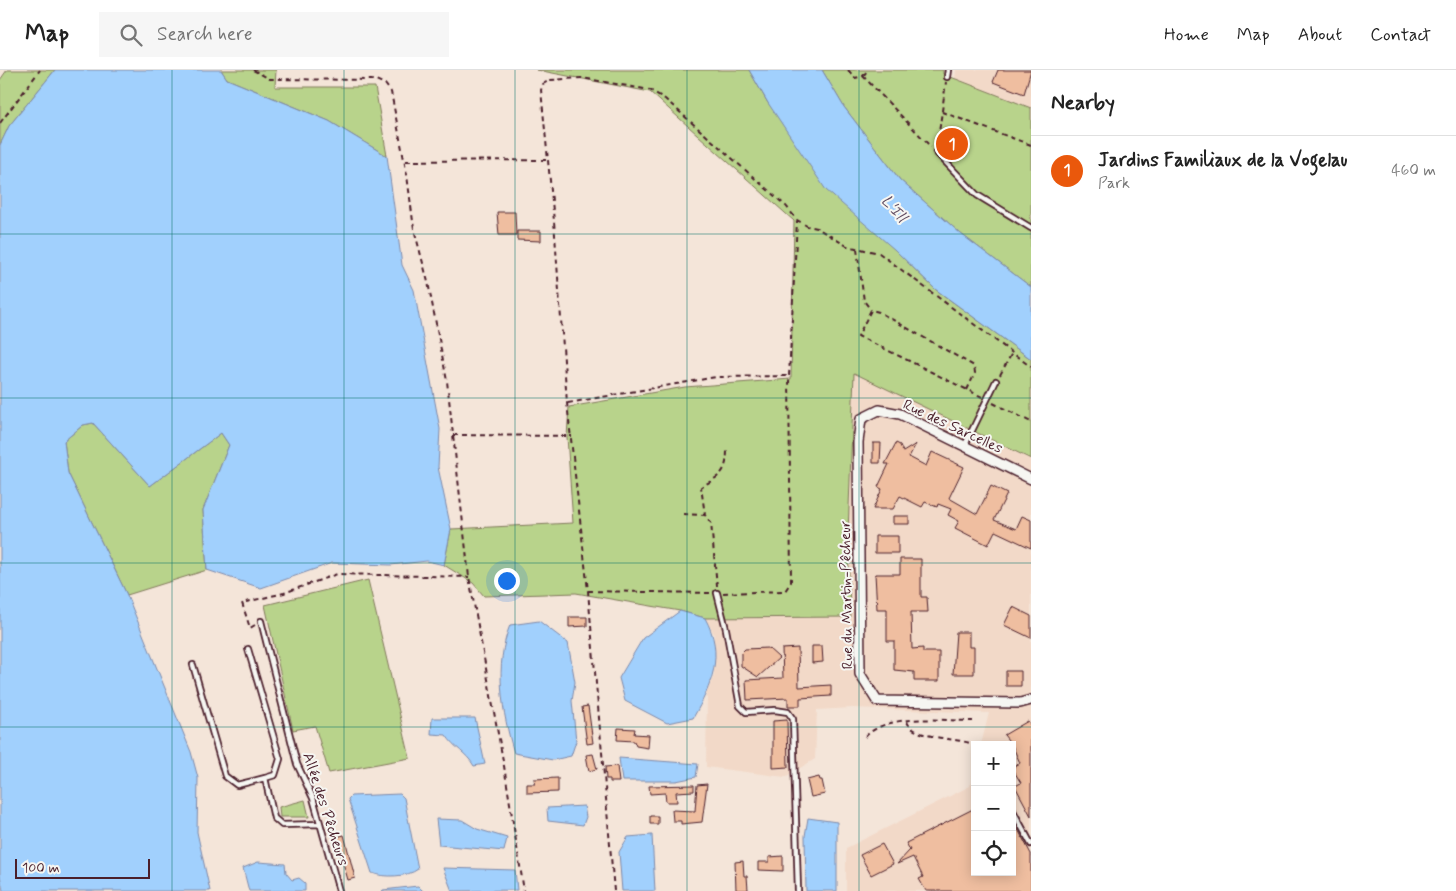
<!DOCTYPE html>
<html lang="en">
<head>
<meta charset="utf-8">
<style>
  :root { --surface:#fff; --page:#f6f6f6; --text:#222; --muted:#767676; --line:#e0e0e0; --accent:#ea580c }
  body { margin:0; font-family:Mynerve,sans-serif; background:var(--page); color:var(--text) }
  .controls { position:absolute; right:15px; bottom:15px; display:grid; overflow:hidden; border-radius:0px; box-shadow:0 2px 12px #0003 }
  .controls button { width:45px; height:45px; display:grid; place-items:center; padding:0; border:0; border-bottom:1px solid var(--line); background:var(--surface); color:var(--text); font:25px sans-serif }
  .scale { position:absolute; left:15px; bottom:12px; width:135px; box-sizing:border-box; padding-left:5px; border:2px solid #4a1f2b; border-top:0; font-size:14px; line-height:18px; white-space:nowrap; color:#4a1f2b; -webkit-text-stroke:4px #f6f6f2; paint-order:stroke }
  .you { position:absolute; left:506px; top:510px; width:18px; height:18px; margin:-12px; border:4px solid #fff; border-radius:50%; background:#1a73e8; box-shadow:0 0 0 8px #1a73e833 }
  .badge { display:grid; place-items:center; width:32px; height:32px; border-radius:50%; background:var(--accent); color:#fff; font-size:16px; font-weight:700 }
  .pin { position:absolute; translate:-50% -50%; border:2px solid #fff; box-shadow:0 1px 5px #0006 }
  .list { margin:0; padding:0; list-style:none }
  h2 { display:flex; justify-content:space-between; align-items:center; height:65px; margin:0; padding:0 20px; font-size:21px }
  h2 small { font-size:16px; font-weight:400; color:var(--muted) }
  .list li { display:grid; grid-template-columns:32px 1fr auto; gap:15px; align-items:center; box-sizing:border-box; height:70px; padding:0 20px; border-top:1px solid var(--line) }
  .list b { display:block; font-size:19px; white-space:nowrap }
  .list p { margin:0; font-size:16px; white-space:nowrap; color:var(--muted) }
  .list em { font-size:16px; font-style:normal; color:var(--muted) }
  .icon { flex:none; width:28px; height:28px; fill:none; stroke:currentColor; stroke-width:2; stroke-linecap:round; stroke-linejoin:round }
  .map { position:relative; flex:none; width:1031px; height:821px; overflow:hidden }
  header { display:flex; align-items:center; gap:30px; box-sizing:border-box; height:70px; padding:0 25px; background:var(--surface); border-bottom:1px solid var(--line) }
  header strong { font-size:24px }
  nav { display:flex; gap:28px; margin-inline-start:auto; font-size:18px }
  .search { width:350px; height:45px; background:var(--page); display:flex; align-items:center; gap:12px; box-sizing:border-box; padding:0 18px; border-radius:0px; color:var(--muted); font-size:19px }
  main { display:flex }
  aside { flex:1; background:var(--surface) }
  .map>svg:first-child { display:block }
  .built { fill:#f2d9c8 }
  .green { fill:#b8d38b; stroke:#81795b }
  .water { fill:#a1d0fd; stroke:#7e89a9 }
  .building { fill:#efbea0; stroke:#4a1f2b }
  .lines { fill:none; stroke-linecap:round; stroke-linejoin:round }
  .lane-casing { stroke:#4a1f2b; stroke-width:8 }
  .street-casing { stroke:#4a1f2b; stroke-width:12 }
  .path { stroke:#4a1f2b; stroke-width:2; stroke-dasharray:5 4; stroke-linecap:butt }
  .lane { stroke:#f6f6f2; stroke-width:4.5 }
  .street { stroke:#f6f6f2; stroke-width:9 }
  .grid { fill:none; stroke:#0f766e; stroke-width:1; stroke-opacity:0.55 }
  .labels { text-anchor:middle; stroke-width:4; stroke-linejoin:round; paint-order:stroke }
  .street-label { font-size:15px; fill:#4a1f2b; stroke:#f6f6f2 }
  .water-label { font-size:16px; font-style:italic; fill:#604b60; stroke:#f6f6f2 }
</style>
</head>
<body>
<header>
<strong>Map</strong>
<div class="search"><svg class="icon" aria-label="search" viewBox="0 0 24 24"><circle cx="10" cy="10" r="6"/><path d="M15 15l6 6"/></svg>Search here</div>
<nav><a>Home</a><a>Map</a><a>About</a><a>Contact</a></nav>
</header>
<main>
<div class="map">
<svg width="1031" height="821" viewBox="0 0 1031 821">
  <rect width="100%" height="100%" fill="#f4e5d9"/>
  <filter id="ink" filterUnits="userSpaceOnUse"><feTurbulence type="fractalNoise" baseFrequency=".02" numOctaves="2"/><feDisplacementMap in="SourceGraphic" scale="10" xChannelSelector="R" yChannelSelector="G"/><feConvolveMatrix kernelMatrix="1 2 1 2 8 2 1 2 1" color-interpolation-filters="sRGB"/></filter>
  <g filter="url(#ink)">
    <path class="built" d="M956,0H1031V38L955,9Z
      M854,302L1031,389V821H846V778L970,716L975,698V802H1012V675H981L989,643L852,638L817,640L815,689L785,707L706,697L707,623L714,605V564L705,548L850,547L848,464Z"/>
    <path class="green" d="M7,0H55L9,56L0,75V10Z
      M221,0H276L275,17H375L387,86L329,51L227,9Z
      M537,0H749L768,33L895,180L935,219L1031,289V389L854,303L848,464L850,547L705,548L680,541L576,523L484,526L473,513L444,495L451,459L573,453L567,367L569,337L685,317L791,309L794,151L650,22Z
      M822,0H943V4L1031,38V217L961,164L900,110L844,37Z
      M93,353L150,416L221,363L229,375L203,440L207,500L127,525L68,403L64,371L83,355Z
      M368,510L410,688L329,703L315,656L293,660L265,535Z
      M305,730L309,747H280L279,737Z"/>
    <path class="water" d="M55,0H221L227,9L329,51L387,86L402,195L414,220L440,359L438,397L451,459L444,495L427,491L391,495L332,493L261,518L207,500L203,440L229,375L221,363L150,416L93,353L83,355L64,371L68,403L127,525L191,682L198,708L197,762L210,821H3L0,805V75L9,56Z
      M749,0H822L844,37L900,110L961,164L1031,217V289L935,219L895,180L826,120L768,33Z
      M680,541L705,548C725,584 712,615 693,648L667,653L625,631L619,608L643,568Z
      M539,551L568,573L575,612L572,631L576,671L571,686L553,690L514,683C502,642 494,596 510,555Z
      M432,648H475L485,694L474,696C466,682 455,679 446,665L431,664Z
      M619,688L698,694L696,707L676,711H622Z
      M400,724L404,728L418,799C408,807 384,808 372,803L348,729L351,726Z
      M584,736L586,747L583,755L548,751L547,738Z
      M808,748L837,752V821H806L805,766Z
      M436,749L462,750L477,759L507,768L504,781L439,775Z
      M652,765L655,821H622L619,782L628,767Z
      M258,792L285,794L286,803L292,810L299,808L305,813V821H249L243,798Z
      M443,798L515,800L517,820L452,821Z
      M418,816L423,821H382L383,820Z"/>
    <path class="building" d="M998,0H1031L1024,24L993,12Z
      M497,142H515L516,165H499Z
      M517,161H541V171L517,170Z
      M873,373H881L880,393H873Z
      M896,373L900,375L903,382L916,374L909,387L926,396L932,382L964,397L949,428L977,444L991,416L1007,424L994,450L1016,459L1022,446L1031,450V478L995,461L988,475L955,458L959,451L948,445L951,439L938,434L937,437L925,432L922,437L900,426L893,439H873L882,419L878,417L889,394H885Z
      M893,446H909V454H893Z
      M875,466H898V483H875Z
      M900,489H921V527H927L928,542H911L912,579L923,578V582H939V611H914V602L894,600V571H887V539H877L875,504H900Z
      M1013,537L1031,546V568L1004,555Z
      M569,547H587V556L569,557Z
      M956,562H969V577H974V604H953Z
      M812,576H822L823,592L812,593Z
      M768,578L779,588L758,607L741,596V583L745,579Z
      M798,578L799,617L831,615V626L800,628V636H788V628L747,630L746,610L783,608L782,579Z
      M1006,601H1021V616H1006Z
      M588,636L593,673L587,674L582,637Z
      M787,650L788,697L773,698V651Z
      M1028,651L1031,656V746L1015,716L1021,713L1012,698L1020,693L1012,675L1004,665Z
      M618,658L635,659L634,664L649,665L648,678L636,676L634,671L617,670Z
      M593,684L597,699L589,701L586,685Z
      M617,696L619,712H610V709H606L605,697Z
      M819,707L820,710H822L825,724L811,727L807,710Z
      M558,708V722L527,723V714H535L534,709Z
      M707,714L702,752L681,754V751H673L672,740L695,741L697,715Z
      M694,715V721L676,722L677,732H666L665,723L650,724L649,716Z
      M975,738V802H1012V748L1031,784V821H926L919,809L923,807L913,787L897,794L910,780L906,773Z
      M650,746H658V754H650Z
      M344,765L355,808L348,810L340,782L337,783L333,768Z
      M882,774L893,794L871,805L860,785Z
      M783,786V801L758,800V792H769V787Z
      M743,791L744,806H747L748,820H736L735,792Z"/>
    <g class="lines">
      <defs>
        <path id="lane" d="M947,7L948,0
          M936,82L977,125L1031,158
          M965,375L996,311
          M717,523L726,559L740,636L746,642L775,640L788,642L793,649L798,821
          M261,551L297,694L313,728L339,821
          M248,579L280,689L275,705L265,708L274,748L282,755L320,754
          M193,595L225,706L237,715L265,708
          M1012,739L1031,774"/>
        <path id="street" d="M1031,409L900,344L879,340L861,349L858,372L860,604L877,631L1020,633L1031,630"/>
      </defs>
      <use href="#lane" class="lane-casing"/>
      <use href="#street" class="street-casing"/>
      <path class="path" d="M253,0L270,9L376,10L385,14L391,22L407,105L414,159L428,212L447,311L469,507L504,696L524,821
        M848,0L855,8L863,6L931,77
        M863,6L868,0
        M942,42L1031,75
        M0,53L40,0
        M937,77L946,12
        M406,91L548,90
        M857,179L864,231L871,240
        M1000,305L1012,283
        M967,320L975,303L974,296L879,242L871,240L858,266C900,286 941,307 982,327
        M568,333L716,307L789,306
        M993,333L1031,352
        M453,365L572,366
        M683,444L705,445
        M717,516L711,453L705,445L701,417C721,405 727,403 727,379
        M588,521L710,523
        M723,523L785,521L791,512L789,306L797,151
        M255,555L250,558L242,533L284,523L337,504L469,507
        M907,651C912,670 959,667 975,675
        M865,667C888,642 941,651 973,651
        M614,821L588,521L567,333L554,151L541,20L543,14L550,10L582,8L650,20L665,29L786,136L797,150L807,156L817,158L847,176L879,183L1031,297"/>
      <use href="#lane" class="lane"/>
      <use href="#street" class="street"/>
    </g>
  </g>
  <path class="grid" d="M172,0V821M344,0V821M515,0V821M687,0V821M859,0V821M0,164H1031M0,328H1031M0,493H1031M0,657H1031"/>
  <g class="labels">
    <g class="street-label">
      <text transform="translate(953 356) rotate(25)" y="5">Rue des Sarcelles</text>
      <text transform="translate(846 525) rotate(-91)" y="5">Rue du Martin-Pêcheur</text>
      <text transform="translate(326 739) rotate(72)" y="5">Allée des Pêcheurs</text>
    </g>
    <g class="water-label">
      <text transform="translate(895 138) rotate(49)" y="6">L'Ill</text>
    </g>
  </g>
</svg>
<div class="controls">
<button>+</button>
<button>−</button>
<button><svg class="icon" aria-label="locate" viewBox="0 0 24 24"><circle cx="12" cy="12" r="6"/><path d="M12 2v4M12 18v4M2 12h4M18 12h4"/></svg></button>
</div>
<div class="scale">100 m</div>
<div class="you"></div>
<div class="pin badge" style="left:952px;top:74px">1</div>
</div>
<aside>
<h2>Nearby<small></small></h2>
<ul class="list">
<li><span class="badge">1</span><div><b>Jardins Familiaux de la Vogelau</b><p>Park</p></div><em>460 m</em></li>
</ul>
</aside>
</main>
</body>
</html>
